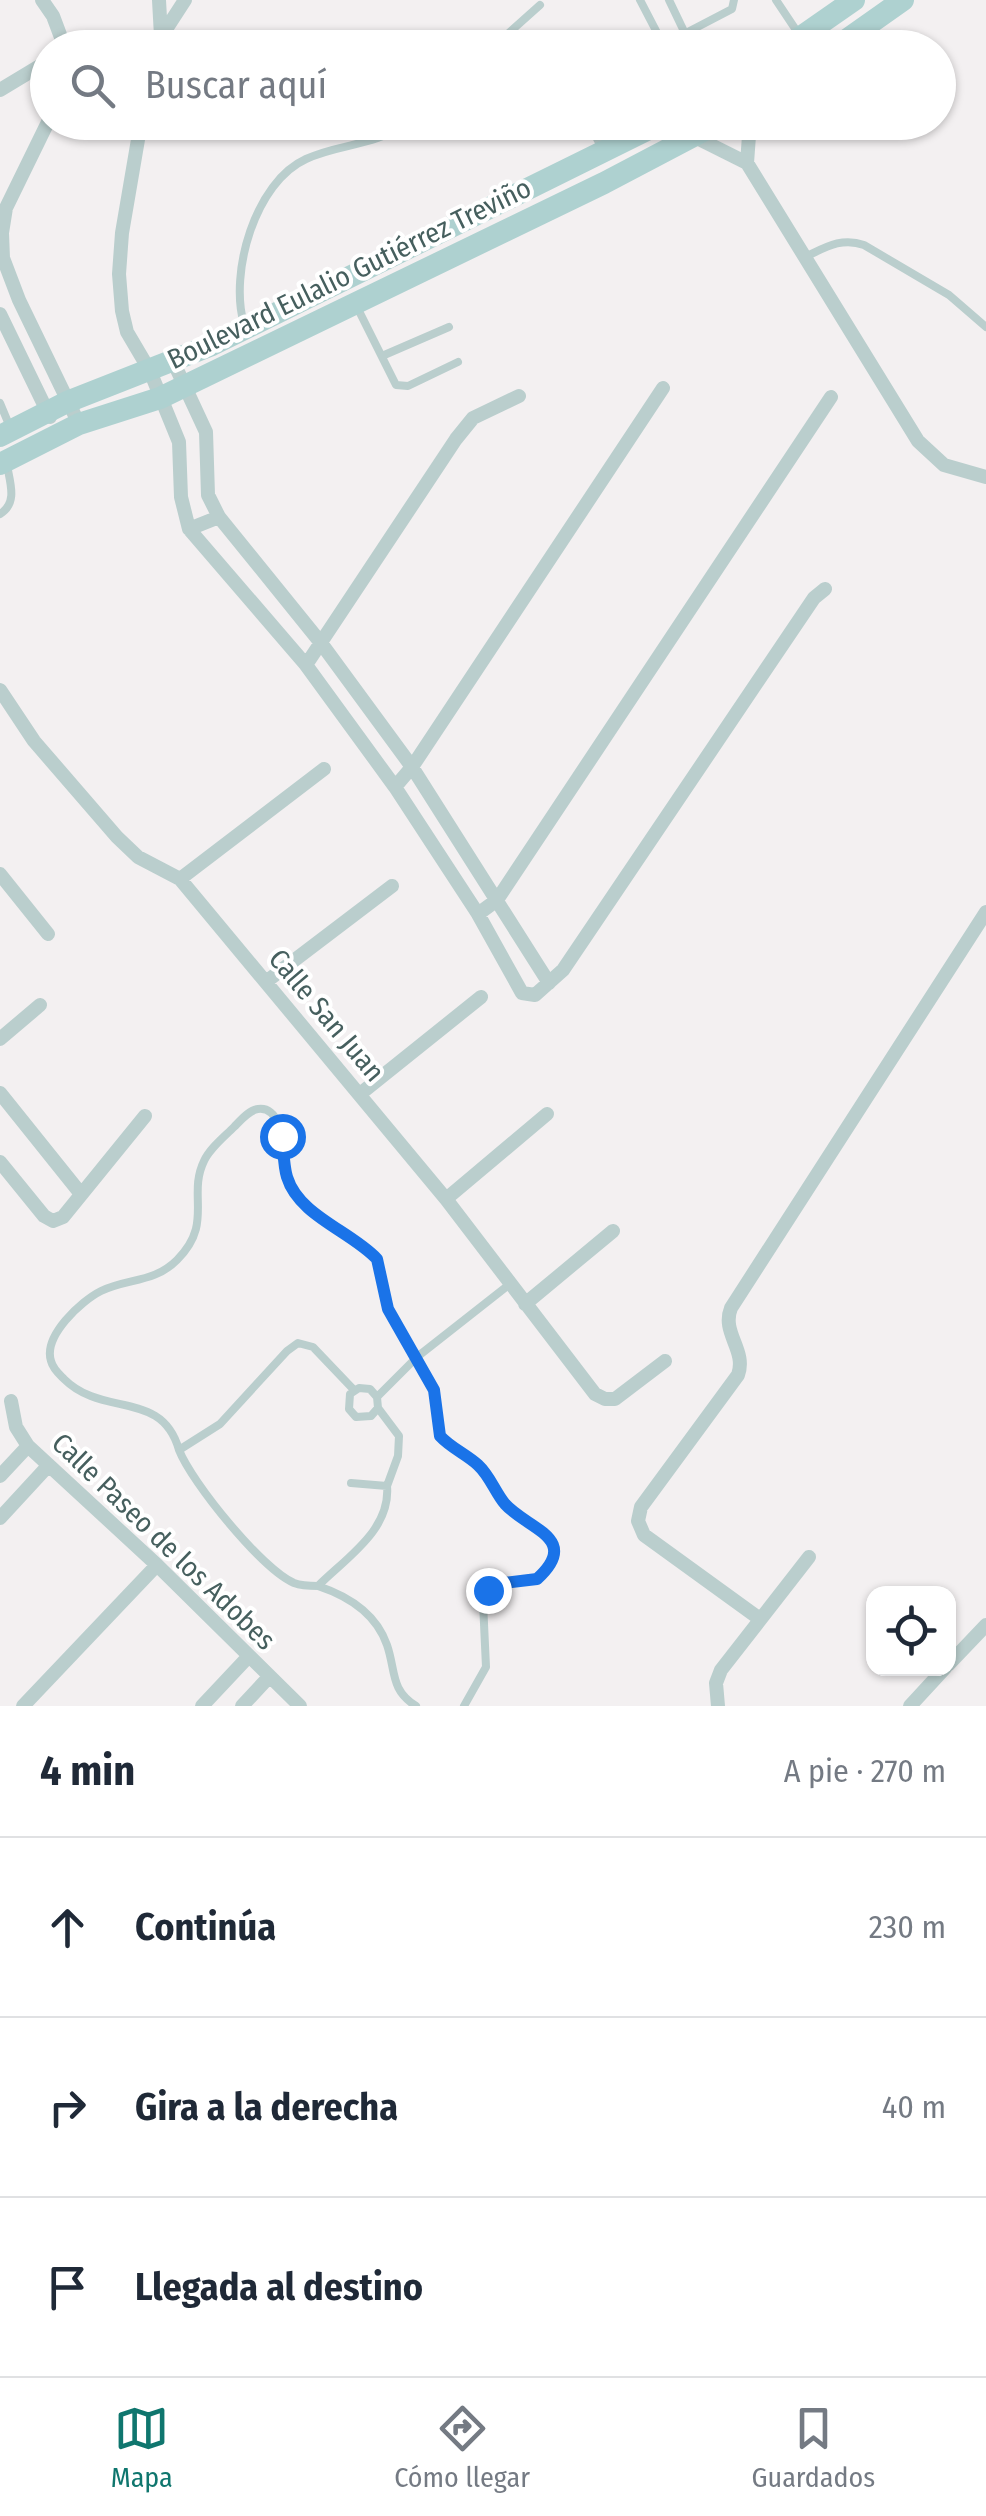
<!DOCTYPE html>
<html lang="es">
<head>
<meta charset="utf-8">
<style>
  :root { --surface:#fff; --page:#f6f6f7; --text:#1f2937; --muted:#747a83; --line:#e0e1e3; --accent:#0f766e }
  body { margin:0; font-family:"Fira Sans Condensed",sans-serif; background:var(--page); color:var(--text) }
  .controls { position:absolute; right:30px; bottom:30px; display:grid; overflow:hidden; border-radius:20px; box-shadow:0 2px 8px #0004 }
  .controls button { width:90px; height:90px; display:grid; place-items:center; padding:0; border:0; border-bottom:2px solid var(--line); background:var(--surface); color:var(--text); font:50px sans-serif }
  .stop { position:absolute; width:30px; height:30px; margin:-22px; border:8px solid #1a73e8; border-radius:50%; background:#fff }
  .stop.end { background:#1a73e8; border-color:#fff; box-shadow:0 2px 10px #0008 }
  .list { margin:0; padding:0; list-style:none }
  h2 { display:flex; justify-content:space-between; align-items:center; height:130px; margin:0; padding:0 40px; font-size:42px }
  h2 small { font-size:32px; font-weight:400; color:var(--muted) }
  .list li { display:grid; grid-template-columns:65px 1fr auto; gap:30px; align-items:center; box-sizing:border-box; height:180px; padding:0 40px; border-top:2px solid var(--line) }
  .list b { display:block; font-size:38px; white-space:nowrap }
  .list em { font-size:32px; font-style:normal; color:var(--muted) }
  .icon { flex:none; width:55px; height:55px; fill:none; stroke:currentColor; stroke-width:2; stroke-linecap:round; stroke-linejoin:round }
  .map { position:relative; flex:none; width:986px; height:1706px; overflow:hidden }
  .search { position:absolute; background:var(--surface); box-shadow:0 2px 8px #0004; left:30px; right:30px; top:30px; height:110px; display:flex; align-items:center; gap:25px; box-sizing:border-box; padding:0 35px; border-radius:55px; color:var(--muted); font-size:38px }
  .sheet { height:670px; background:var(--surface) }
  nav { display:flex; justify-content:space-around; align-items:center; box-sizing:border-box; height:140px; border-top:2px solid var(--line); background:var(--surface); font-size:28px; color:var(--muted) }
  nav a { display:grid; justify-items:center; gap:5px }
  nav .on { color:var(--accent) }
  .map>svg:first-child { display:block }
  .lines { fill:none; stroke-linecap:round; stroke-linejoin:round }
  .service { stroke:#bacecd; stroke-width:8 }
  .minor { stroke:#bacecd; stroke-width:14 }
  .primary { stroke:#aed1d0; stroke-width:22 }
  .route { stroke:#1a73e8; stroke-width:12 }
  .labels { text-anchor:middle; stroke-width:8; stroke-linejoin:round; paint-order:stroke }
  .street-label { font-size:28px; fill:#465f5e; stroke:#fff }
</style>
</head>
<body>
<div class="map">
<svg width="986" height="1706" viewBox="0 0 986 1706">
  <rect width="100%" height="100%" fill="#f3f0f1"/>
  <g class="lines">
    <path class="service" d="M640,0L665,48
      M669,0L692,48
      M776,0L798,33
      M684,34L732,9L734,0
      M492,48L540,5
      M588,122L602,148
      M805,257C826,247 842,237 864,245L949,295L986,327
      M357,307L396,385L408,386L458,362
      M244,324C229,273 255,182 306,159C340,143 374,147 409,122
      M382,356L449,327
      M0,403L10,427
      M0,514C18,503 10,483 7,465
      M354,1390L313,1347L298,1343L287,1351L220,1424L179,1450C192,1483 262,1569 294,1583C302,1586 309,1586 318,1586C346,1558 391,1530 387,1486
      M377,1397L370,1389L359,1388L350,1394L349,1409L356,1417L371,1416L378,1408L377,1397L417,1357L510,1284
      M179,1450C162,1389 103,1418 64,1379C59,1374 53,1369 51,1361C43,1336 81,1301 101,1291C128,1278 154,1283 177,1260C214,1223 187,1196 204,1161C210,1148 224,1137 234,1127C240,1121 249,1110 258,1109C288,1105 282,1168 291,1186C308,1219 352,1232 377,1259L385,1301L434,1391L440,1436C451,1448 466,1454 478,1465C490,1476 495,1492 505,1504C527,1528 582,1539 537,1579L496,1584L488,1590L483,1602L486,1667L464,1706
      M351,1483L387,1486L398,1456L399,1436L378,1408
      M318,1586C348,1596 376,1613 387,1645C396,1671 390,1690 416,1706"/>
    <path class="minor" d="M42,0L53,16L65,48
      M159,0L161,36
      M159,48L161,37L185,0
      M0,90L48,61
      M48,122L6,208L2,233L3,258L19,300L79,424
      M141,122L122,233L119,274L122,311L127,332L150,371L179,442L181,497L189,529L306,665L395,787L478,914L522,993L535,995L563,970L814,598L825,589
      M695,137L747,163L918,441L944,465L986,477
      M747,163L750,122
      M0,314L50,417
      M173,361L206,432L208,495L219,517L321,643L412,767L549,983
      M189,529L219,517
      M306,665L456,439L473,418L519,396
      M0,690L34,741L117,837L138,857L180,879L446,1199L595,1394L605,1399H615L665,1361
      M395,787L412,767L663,388
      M0,874L48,934
      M180,879L324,769
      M478,914L497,900L831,397
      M267,981L392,886
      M0,1039L40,1005
      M0,1093L81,1194
      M360,1094L481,997
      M0,1162L44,1216L53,1221L63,1217L145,1116
      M446,1199L547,1114
      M525,1304L613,1231
      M11,1401L16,1427L28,1446L157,1565L300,1706
      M0,1476L28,1446
      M0,1518L48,1466
      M760,1619L644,1535L638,1521L641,1507L738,1375C747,1350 721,1333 731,1308L986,912
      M948,1665L986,1625
      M23,1706L157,1565
      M202,1706L249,1656
      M242,1706L269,1677
      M718,1706L716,1683L721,1670L809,1557
      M910,1706L945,1668"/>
    <path class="primary" d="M785,48L854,0
      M835,48L903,0
      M0,436L67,402L212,345L663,122
      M0,464L79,424L160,398L604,183L720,122"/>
  </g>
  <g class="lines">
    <path class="route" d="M282,1136C284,1149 283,1164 287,1177C299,1216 351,1231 377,1259L388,1309L434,1390L440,1436C451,1448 466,1454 478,1465C490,1476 495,1492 505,1504C527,1529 582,1538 537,1579L496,1584L488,1590"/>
  </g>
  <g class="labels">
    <g class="street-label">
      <text transform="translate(349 273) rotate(-26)" y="10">Boulevard Eulalio Gutiérrez Treviño</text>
      <text transform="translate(327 1015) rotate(50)" y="10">Calle San Juan</text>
      <text transform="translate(164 1541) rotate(44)" y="10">Calle Paseo de los Adobes</text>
    </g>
  </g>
</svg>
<div class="controls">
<button><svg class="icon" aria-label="locate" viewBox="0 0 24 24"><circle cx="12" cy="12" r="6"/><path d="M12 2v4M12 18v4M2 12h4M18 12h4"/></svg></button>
</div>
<div class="stop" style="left:282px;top:1136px"></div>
<div class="stop end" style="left:488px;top:1590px"></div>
<div class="search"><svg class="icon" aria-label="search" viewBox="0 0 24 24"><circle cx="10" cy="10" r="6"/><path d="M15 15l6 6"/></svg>Buscar aquí</div>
</div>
<section class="sheet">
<h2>4 min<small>A pie · 270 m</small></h2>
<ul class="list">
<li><svg class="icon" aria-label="ahead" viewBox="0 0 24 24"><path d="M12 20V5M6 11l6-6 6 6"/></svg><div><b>Continúa</b></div><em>230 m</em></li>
<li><svg class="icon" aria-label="right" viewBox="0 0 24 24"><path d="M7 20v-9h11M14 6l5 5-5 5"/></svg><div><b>Gira a la derecha</b></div><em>40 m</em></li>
<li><svg class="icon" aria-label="arrive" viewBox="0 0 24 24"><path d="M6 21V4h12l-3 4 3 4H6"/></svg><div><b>Llegada al destino</b></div></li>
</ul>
</section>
<nav>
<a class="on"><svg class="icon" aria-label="map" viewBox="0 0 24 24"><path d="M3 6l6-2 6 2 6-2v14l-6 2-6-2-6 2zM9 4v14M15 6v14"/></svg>Mapa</a>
<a><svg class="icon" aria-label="directions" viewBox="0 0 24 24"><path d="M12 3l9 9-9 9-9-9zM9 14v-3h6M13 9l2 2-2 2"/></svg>Cómo llegar</a>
<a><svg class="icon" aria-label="saved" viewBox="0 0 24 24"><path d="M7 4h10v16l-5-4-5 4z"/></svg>Guardados</a>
</nav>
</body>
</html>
